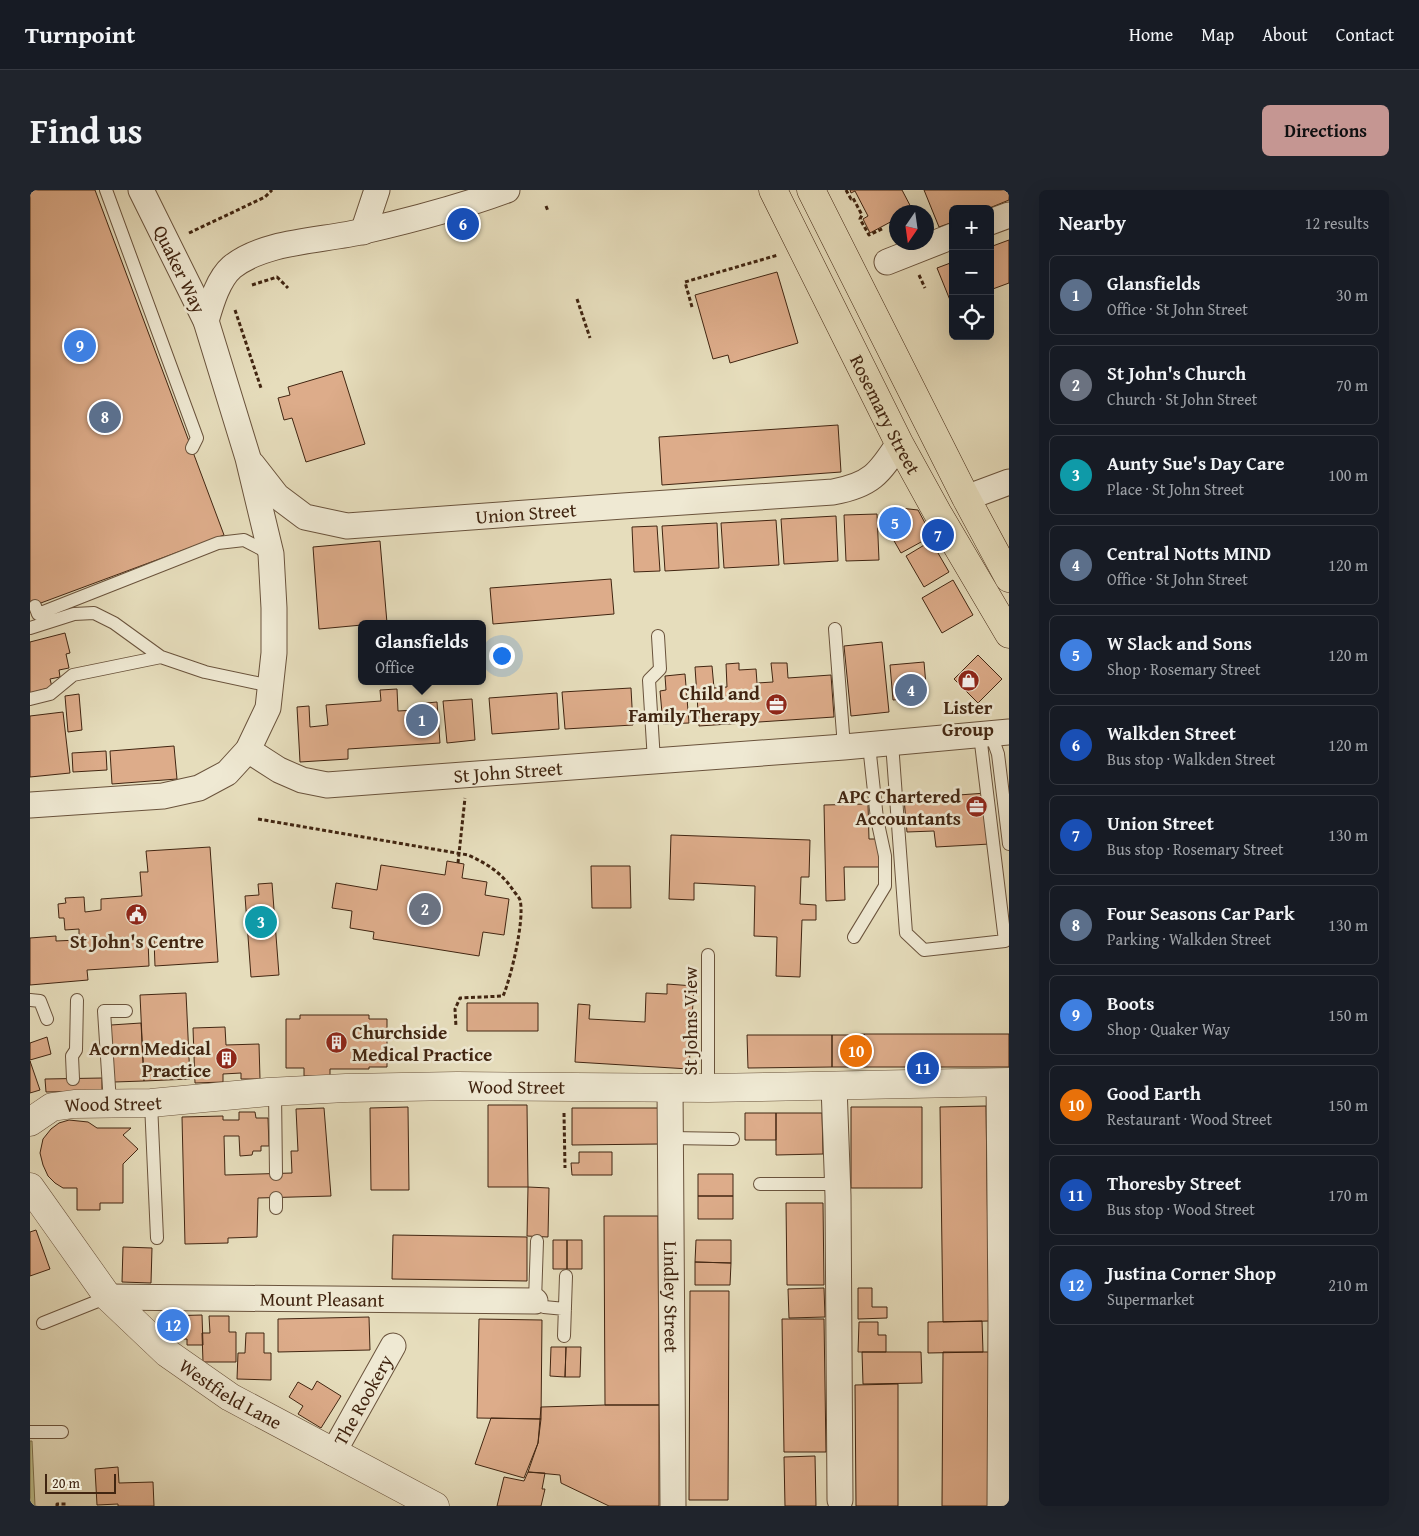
<!DOCTYPE html>
<html lang="en">
<head>
<meta charset="utf-8">
<style>
  :root { --surface:#171b24; --page:#20242c; --text:#f1f3f6; --muted:#9ea1a6; --line:#363941; --accent:#c59692 }
  body { margin:0; font-family:"Gentium Book Plus",serif; background:var(--page); color:var(--text) }
  .controls { position:absolute; right:15px; top:15px; display:grid; overflow:hidden; border-radius:8px; box-shadow:0 5px 20px #0002 }
  .controls button { width:45px; height:45px; display:grid; place-items:center; padding:0; border:0; border-bottom:1px solid var(--line); background:var(--surface); color:var(--text); font:25px sans-serif }
  .compass { position:absolute; left:859px; top:15px; width:45px; height:45px; border-radius:50%; background:var(--surface); box-shadow:0 5px 20px #0002; rotate:193deg }
  .scale { position:absolute; left:15px; bottom:12px; width:71px; box-sizing:border-box; padding-left:5px; border:2px solid #412511; border-top:0; font-size:14px; line-height:18px; white-space:nowrap; color:#412511; -webkit-text-stroke:4px #efe9d3; paint-order:stroke }
  .you { position:absolute; left:471px; top:465px; width:18px; height:18px; margin:-12px; border:4px solid #fff; border-radius:50%; background:#1a73e8; box-shadow:0 0 0 8px #1a73e833 }
  .badge { display:grid; place-items:center; width:32px; height:32px; border-radius:50%; background:var(--accent); color:#fff; font-size:16px; font-weight:700 }
  .pin { position:absolute; translate:-50% -50%; border:2px solid #fff; box-shadow:0 1px 5px #0006 }
  .popup { position:absolute; left:328px; top:430px; width:128px; height:65px; box-sizing:border-box; display:grid; place-content:center; border-radius:8px; background:var(--surface); filter:drop-shadow(0 1px 4px #0005); font-size:16px; white-space:nowrap; color:var(--muted) }
  .popup b { font-size:19px; color:var(--text) }
  .popup::after { content:''; position:absolute; left:50%; top:100%; margin-left:-10px; border:10px solid transparent; border-top-color:var(--surface) }
  .list { margin:0; padding:0; list-style:none }
  h2 { display:flex; justify-content:space-between; align-items:center; height:65px; margin:0; padding:0 20px; font-size:21px }
  h2 small { font-size:16px; font-weight:400; color:var(--muted) }
  .list li { display:grid; grid-template-columns:32px 1fr auto; gap:15px; align-items:center; box-sizing:border-box; height:80px; margin:0 10px 10px; padding:0 10px; border:1px solid var(--line); border-radius:8px }
  .list b { display:block; font-size:19px; white-space:nowrap }
  .list p { margin:0; font-size:16px; white-space:nowrap; color:var(--muted) }
  .list em { font-size:16px; font-style:normal; color:var(--muted) }
  .icon { flex:none; width:28px; height:28px; fill:none; stroke:currentColor; stroke-width:2; stroke-linecap:round; stroke-linejoin:round }
  .map { position:relative; flex:none; width:979px; height:1316px; overflow:hidden; border-radius:8px }
  header { display:flex; align-items:center; gap:30px; box-sizing:border-box; height:70px; padding:0 25px; background:var(--surface); border-bottom:1px solid var(--line) }
  header strong { font-size:24px }
  nav { display:flex; gap:28px; margin-inline-start:auto; font-size:18px }
  .intro { display:flex; align-items:center; justify-content:space-between; box-sizing:border-box; height:120px; padding:0 30px }
  h1 { margin:0; font-size:35px }
  .button { padding:12px 22px; border-radius:8px; background:var(--accent); color:#111; font-size:18px; font-weight:700 }
  main { display:flex; gap:30px; padding:0 30px }
  aside { flex:1; background:var(--surface); border-radius:8px; box-shadow:0 5px 20px #0002 }
  .map>svg:first-child { display:block }
  .green { fill:#bdbf8b; stroke:#7f724e }
  .building { fill:#ddac8a; stroke:#412511 }
  .lines { fill:none; stroke-linecap:round; stroke-linejoin:round }
  .service-casing { stroke:#6a533c; stroke-width:14 }
  .minor-casing { stroke:#6a533c; stroke-width:27 }
  .tertiary-casing { stroke:#6a533c; stroke-width:29 }
  .trunk-casing { stroke:#412511; stroke-width:29 }
  .path { stroke:#412511; stroke-width:3; stroke-dasharray:4 2.5; stroke-linecap:butt }
  .service { stroke:#efe9d3; stroke-width:12 }
  .minor { stroke:#efe9d3; stroke-width:25 }
  .tertiary { stroke:#efe9d3; stroke-width:28 }
  .trunk { stroke:#e6ddbc; stroke-width:28 }
  .labels { text-anchor:middle; stroke-width:5; stroke-linejoin:round; paint-order:stroke }
  .street-label { font-size:19px; fill:#412511; stroke:#efe9d3 }
  .poi-label { font-size:19px; font-weight:bold; fill:#412511; stroke:#efe9d3; text-anchor:end }
</style>
</head>
<body>
<header>
<strong>Turnpoint</strong>
<nav><a>Home</a><a>Map</a><a>About</a><a>Contact</a></nav>
</header>
<div class="intro"><h1>Find us</h1><a class="button">Directions</a></div>
<main>
<div class="map">
<svg width="979" height="1316" viewBox="0 0 979 1316">
  <rect width="100%" height="100%" fill="#e6ddbc"/>
  <filter id="stains"><feTurbulence type="fractalNoise" baseFrequency=".004" numOctaves="4"/><feColorMatrix values="0 0 0 0 .2 0 0 0 0 .09 0 0 0 0 .02 0 0 0 .5 -.17"/></filter>
  <radialGradient id="worn" r=".72"><stop offset=".6" stop-color="#630" stop-opacity="0"/><stop offset="1" stop-color="#630" stop-opacity=".3"/></radialGradient>
  <path class="green" d="M0,1251H2L5,1316H0Z"/>
  <path class="building" d="M0,0H65L194,345L0,417Z
    M820,0H872L883,21L866,22V29L840,43L833,29L838,26L825,1L821,3Z
    M894,0H979V10L957,19H923V32L909,37Z
    M979,50V93L960,100V57Z
    M923,72V115H922L907,78Z
    M747,82L768,153L700,173L698,165L683,169L665,105Z
    M312,181L335,254L276,272L262,228L254,230L248,208L260,205L258,197Z
    M808,235L811,282L632,295L629,247Z
    M870,318L888,320L902,346L871,363L851,328Z
    M847,324L849,370L816,371L814,325Z
    M806,326L808,371L754,374L751,329Z
    M746,330L749,375L694,378L691,333Z
    M687,333L689,378L635,381L632,336Z
    M627,336L630,381L604,382L602,337Z
    M350,351L357,433L332,434V435L289,439L283,357Z
    M901,351L919,382L894,397L876,366Z
    M581,389L584,424L463,434L460,398Z
    M923,390L943,425L912,443L892,408Z
    M35,443L40,463L36,464L39,478L29,480L30,487L20,489L22,497L0,503V452Z
    M852,452L859,522L821,526L814,456Z
    M948,465L972,489L948,513L924,489Z
    M894,472L897,507L863,510L860,475Z
    M709,473V480L726,479L727,493L743,492L741,473H757L758,488L801,485L804,527L669,536L665,477L682,476L684,498L697,497L696,474Z
    M655,484L659,533L633,534L630,501L636,500L635,486Z
    M601,498L603,535L535,539L532,502Z
    M367,499L368,521L386,520V514L407,512L410,553L318,559V569L270,572L267,517L279,516L280,537L298,535L296,515L351,511L350,500Z
    M527,503L529,539L462,544L459,508Z
    M49,504L52,540L38,542L35,506Z
    M442,509L445,550L417,553L413,511Z
    M33,522L40,583L0,587V526Z
    M144,556L147,589L82,594L80,561Z
    M76,561L77,580L43,582L42,563Z
    M956,603L960,654L906,657L904,641L877,642L874,609Z
    M838,614L839,649H848L849,677H814L815,710L796,711L794,615Z
    M641,645L780,650L779,687H771L770,714L786,715V730H772L770,787L746,786L747,747L724,746L725,696L664,693V710L639,709Z
    M180,657L188,772L125,776L124,750H118L119,776L57,780L58,790L0,795V748L26,746V751L49,750V739L35,740L34,728H29L28,714L36,713L35,708L54,707L55,722L71,720V709L112,706L110,682H118L116,661Z
    M417,671L434,674L432,688L457,692L455,705L479,709L474,745L453,742L449,766L343,749L344,742L320,738L322,721L302,718L306,693L347,700L351,675L415,685Z
    M561,676H600L601,718H562Z
    M242,693L249,785L221,787L215,706L229,705L228,694Z
    M637,794L664,796L659,879L545,872L548,814L560,815L559,829L615,832L616,803L637,804Z
    M156,803L160,889L114,891L110,805Z
    M437,813H508V841H437Z
    M270,825H339V829H357V877H339V879H300V886H274V878H256V829H270Z
    M111,833L114,891L84,892L81,835Z
    M195,837L196,855L229,854L230,889H211V883L193,884V892L165,893L163,838Z
    M834,844V877H818V845Z
    M834,844H979V877H834Z
    M717,845H802V877L718,878Z
    M802,845H818V877H802Z
    M17,847L21,864L0,870V853Z
    M0,871L10,900L0,903Z
    M72,888V901L16,902L15,889Z
    M458,915H497L498,997H458Z
    M956,916L959,1131L913,1132L910,917Z
    M378,917L379,1000H341L340,918Z
    M821,917H892V998H821Z
    M294,918L301,1006L228,1008L227,1047L198,1048V1053L155,1054L152,927L193,926V930H209V922H225L226,928H238L239,956H231V961H223L222,965L210,966L209,946H194L195,985L262,983L261,961H268L266,919Z
    M542,918H629V954L542,955Z
    M715,923H746V950H715Z
    M746,923H792L793,964L746,965Z
    M39,930L58,932L67,938H101L93,945L108,959L93,974V1013H70V1020H47V998H33L25,993L18,986L13,975L10,963L13,949L21,939L29,933Z
    M549,962H582V985H542L541,973H549Z
    M668,984H703V1006H668Z
    M498,997L519,998L518,1047L497,1046Z
    M668,1006H703V1029H668Z
    M756,1013H793L794,1095H757Z
    M574,1026H628L629,1215H575Z
    M6,1040L20,1079L0,1086V1042Z
    M363,1045L497,1047V1091L362,1089Z
    M523,1050H537V1079H523Z
    M537,1050H552V1079H537Z
    M666,1050H701V1073L665,1072Z
    M93,1057L122,1058L121,1093L92,1092Z
    M665,1072L701,1073L700,1095H665Z
    M794,1098L795,1127L759,1128L758,1099Z
    M828,1098H842V1117H857V1128L828,1129Z
    M660,1101H699L698,1310H659Z
    M172,1125L173,1155H157V1149H142L141,1141H134V1126Z
    M179,1126H199V1142H206V1172H173L172,1143H180Z
    M339,1127L340,1160L248,1162V1129Z
    M449,1129L512,1130L511,1229L447,1228Z
    M752,1129H794L796,1262H754Z
    M952,1131L953,1162L898,1163V1132Z
    M829,1132H848V1145H856V1162H828Z
    M216,1143H234V1163H241V1190L207,1189L208,1163H215Z
    M521,1157H536L535,1187L520,1186Z
    M536,1157H551L550,1187H535Z
    M832,1162H891L892,1193L833,1194Z
    M913,1162H959V1316H912Z
    M287,1191L311,1206L291,1238L268,1224L273,1216L259,1207L268,1192L282,1200Z
    M868,1194V1316H826L825,1195Z
    M575,1215H629V1316H579L531,1293L530,1285L498,1282L508,1253L511,1217Z
    M461,1228L511,1229L508,1253L494,1288L445,1274Z
    M785,1266L786,1316H755L754,1267Z
    M88,1277L89,1293L123,1292L124,1316H88V1314L67,1315L65,1279Z
    M498,1282L515,1283L512,1299H515L511,1316H467L474,1287L494,1291Z"/>
  <g class="lines">
    <defs>
      <path id="service" d="M76,0L167,248L162,258
        M5,416L8,424L188,353L214,350L241,364
        M0,438L44,424L64,423L84,433L131,467L175,482L241,496
        M805,439L814,557
        M0,509L20,504L43,485L131,467
        M961,544L968,564L979,654
        M862,553L876,743L894,760L975,751L950,545
        M624,571L619,490L630,479L628,446
        M824,747L855,696V666L847,629L839,555
        M678,765V898
        M0,810L10,811L17,829
        M43,889L42,866L46,860L47,810
        M245,902L246,984
        M80,913L74,821H96
        M121,913L127,1048
        M641,948L703,949
        M730,994H808
        M246,1008V1018
        M507,1051L505,1111L514,1117L535,1119
        M13,1133L78,1107
        M534,1146L536,1086
        M0,1242H32"/>
      <g id="minor">
        <path d="M960,32L979,25"/>
        <path d="M333,42L347,0"/>
        <path d="M857,72L923,46"/>
        <path d="M176,131C181,114 188,89 202,77C236,50 294,51 334,41C382,30 431,17 477,0"/>
        <path id="s1" d="M222,274L247,306L275,327L317,336L593,316L803,302C841,295 849,284 869,253"/>
        <path d="M936,308L979,292"/>
        <path id="s2" d="M218,560L249,580L272,590L297,595L814,557L979,542"/>
        <path d="M0,615L133,606L169,598L197,583L218,560L238,518L244,463V418L241,364L218,268L176,131L111,0"/>
        <path d="M969,892L971,1124L970,1316"/>
        <path d="M804,896L808,1006L810,1310"/>
        <path id="s3" d="M640,897L643,1316"/>
        <path id="s4" d="M78,1107L505,1111"/>
        <path id="s5" d="M303,1263L363,1156"/>
      </g>
      <g id="tertiary">
        <path id="s6" d="M0,932L22,917L44,914L121,913L238,902L316,898L427,896L678,898L979,892"/>
        <path id="s7" d="M0,997L78,1107L137,1163L200,1207L405,1316"/>
      </g>
      <g id="trunk">
        <path id="s8" d="M743,0L869,253L907,322L979,444"/>
        <path d="M781,0L936,308L979,388"/>
      </g>
    </defs>
    <use href="#service" class="service-casing"/>
    <use href="#minor" class="minor-casing"/>
    <use href="#tertiary" class="tertiary-casing"/>
    <use href="#trunk" class="trunk-casing"/>
    <path class="path" d="M816,0L821,9L823,8L832,25L830,29L839,45L854,38
      M516,16L518,21
      M159,43L235,7L242,0
      M889,85L895,98
      M222,95L247,87L258,98
      M547,109L560,148
      M662,117L655,92L748,65
      M205,120L231,198
      M228,629L438,665C456,673 472,683 483,700C485,703 489,707 490,710C495,729 481,788 473,806L430,808L425,819L426,837
      M428,673L435,608
      M534,923L535,978
      M27,1316V1314H36"/>
    <use href="#service" class="service"/>
    <use href="#minor" class="minor"/>
    <use href="#tertiary" class="tertiary"/>
    <use href="#trunk" class="trunk"/>
  </g>
  <defs>
    <symbol id="shop-disc" viewBox="-11 -11 22 22"><circle r="9.5" fill="#8f2418" stroke="#efe9d3"/><path d="M-5-2.5h2.3a2.7 3.5 0 0 1 5.4 0H5L5.5 6h-11ZM-1.5-2.5h3a1.5 2.3 0 0 0-3 0Z" fill="#fff"/></symbol>
    <symbol id="office-disc" viewBox="-11 -11 22 22"><circle r="9.5" fill="#8f2418" stroke="#efe9d3"/><path d="M-6-3h4V-5.5h4V-3h4V5H-6ZM-1-4.5V-3h2v-1.5ZM-6 0V1H6V0Z" fill="#fff"/></symbol>
    <symbol id="civic-disc" viewBox="-11 -11 22 22"><circle r="9.5" fill="#8f2418" stroke="#efe9d3"/><path d="M-.6-6.5H3V-4.5H.6V-3L4-1V1h2V6H-6V1h2V-1L-.6-3ZM-1.2 2.5V6h2.4V2.5Z" fill="#fff"/></symbol>
    <symbol id="building-disc" viewBox="-11 -11 22 22"><circle r="9.5" fill="#8f2418" stroke="#efe9d3"/><path d="M-4-6H4V6H1V3H-1V6H-4ZM-2.5-4.3h1.7v1.8h-1.7ZM.8-4.3h1.7v1.8H.8ZM-2.5-1h1.7V.8h-1.7ZM.8-1h1.7V.8H.8Z" fill="#fff"/></symbol>
  </defs>
  <g fill-rule="evenodd">
    <use href="#shop-disc" x="926" y="478" width="25" height="25"/>
    <use href="#office-disc" x="734" y="502" width="25" height="25"/>
    <use href="#office-disc" x="934" y="604" width="25" height="25"/>
    <use href="#civic-disc" x="94" y="712" width="25" height="25"/>
    <use href="#building-disc" x="294" y="840" width="25" height="25"/>
    <use href="#building-disc" x="184" y="856" width="25" height="25"/>
  </g>
  <g class="labels">
    <g class="street-label">
      <text transform="translate(150 79) rotate(64)" y="7">Quaker Way</text>
      <text dy="7" stroke="none"><textPath href="#s8" startOffset="251">Rosemary Street</textPath></text>
      <text dy="7" stroke="none"><textPath href="#s1" startOffset="298">Union Street</textPath></text>
      <text dy="7" stroke="none"><textPath href="#s2" startOffset="269">St John Street</textPath></text>
      <text transform="translate(660 831) rotate(-90)" y="7">St Johns View</text>
      <text dy="7" stroke="none"><textPath href="#s6" startOffset="492">Wood Street</textPath></text>
      <text dy="7" stroke="none"><textPath href="#s6" startOffset="88">Wood Street</textPath></text>
      <text dy="7" stroke="none"><textPath href="#s3" startOffset="210">Lindley Street</textPath></text>
      <text dy="7" stroke="none"><textPath href="#s4" startOffset="214">Mount Pleasant</textPath></text>
      <text dy="7" stroke="none"><textPath href="#s7" startOffset="292">Westfield Lane</textPath></text>
      <text dy="7" stroke="none"><textPath href="#s5" startOffset="61">The Rookery</textPath></text>
    </g>
    <g class="poi-label">
      <text x="730" y="510">Child and<tspan x="730" dy="22">Family Therapy</tspan></text>
      <text x="938" y="524" text-anchor="middle">Lister<tspan x="938" dy="22">Group</tspan></text>
      <text x="931" y="613">APC Chartered<tspan x="931" dy="22">Accountants</tspan></text>
      <text x="107" y="758" text-anchor="middle">St John's Centre</text>
      <text x="322" y="849" text-anchor="start">Churchside<tspan x="322" dy="22">Medical Practice</tspan></text>
      <text x="181" y="865">Acorn Medical<tspan x="181" dy="22">Practice</tspan></text>
    </g>
  </g>
  <rect width="100%" height="100%" filter="url(#stains)"/>
  <rect width="100%" height="100%" fill="url(#worn)"/>
</svg>
<div class="controls">
<button>+</button>
<button>−</button>
<button><svg class="icon" aria-label="locate" viewBox="0 0 24 24"><circle cx="12" cy="12" r="6"/><path d="M12 2v4M12 18v4M2 12h4M18 12h4"/></svg></button>
</div>
<svg class="compass" viewBox="-18 -18 36 36"><path d="M0-13l5 13h-10z" fill="#e53935"/><path d="M0 13l5-13h-10z" fill="#9ea1a6"/></svg>
<div class="scale">20 m</div>
<div class="you"></div>
<div class="pin badge" style="left:392px;top:530px;background:#5c6f8a">1</div>
<div class="popup"><b>Glansfields</b>Office</div>
<div class="pin badge" style="left:395px;top:719px;background:#6b7280">2</div>
<div class="pin badge" style="left:231px;top:732px;background:#0f9aa8">3</div>
<div class="pin badge" style="left:881px;top:500px;background:#5c6f8a">4</div>
<div class="pin badge" style="left:865px;top:333px;background:#3f7fe0">5</div>
<div class="pin badge" style="left:433px;top:34px;background:#1a4fb4">6</div>
<div class="pin badge" style="left:908px;top:345px;background:#1a4fb4">7</div>
<div class="pin badge" style="left:75px;top:227px;background:#5c6f8a">8</div>
<div class="pin badge" style="left:50px;top:156px;background:#3f7fe0">9</div>
<div class="pin badge" style="left:826px;top:861px;background:#e8710a">10</div>
<div class="pin badge" style="left:893px;top:878px;background:#1a4fb4">11</div>
<div class="pin badge" style="left:143px;top:1135px;background:#3f7fe0">12</div>
</div>
<aside>
<h2>Nearby<small>12 results</small></h2>
<ul class="list">
<li><span class="badge" style="background:#5c6f8a">1</span><div><b>Glansfields</b><p>Office · St John Street</p></div><em>30 m</em></li>
<li><span class="badge" style="background:#6b7280">2</span><div><b>St John's Church</b><p>Church · St John Street</p></div><em>70 m</em></li>
<li><span class="badge" style="background:#0f9aa8">3</span><div><b>Aunty Sue's Day Care</b><p>Place · St John Street</p></div><em>100 m</em></li>
<li><span class="badge" style="background:#5c6f8a">4</span><div><b>Central Notts MIND</b><p>Office · St John Street</p></div><em>120 m</em></li>
<li><span class="badge" style="background:#3f7fe0">5</span><div><b>W Slack and Sons</b><p>Shop · Rosemary Street</p></div><em>120 m</em></li>
<li><span class="badge" style="background:#1a4fb4">6</span><div><b>Walkden Street</b><p>Bus stop · Walkden Street</p></div><em>120 m</em></li>
<li><span class="badge" style="background:#1a4fb4">7</span><div><b>Union Street</b><p>Bus stop · Rosemary Street</p></div><em>130 m</em></li>
<li><span class="badge" style="background:#5c6f8a">8</span><div><b>Four Seasons Car Park</b><p>Parking · Walkden Street</p></div><em>130 m</em></li>
<li><span class="badge" style="background:#3f7fe0">9</span><div><b>Boots</b><p>Shop · Quaker Way</p></div><em>150 m</em></li>
<li><span class="badge" style="background:#e8710a">10</span><div><b>Good Earth</b><p>Restaurant · Wood Street</p></div><em>150 m</em></li>
<li><span class="badge" style="background:#1a4fb4">11</span><div><b>Thoresby Street</b><p>Bus stop · Wood Street</p></div><em>170 m</em></li>
<li><span class="badge" style="background:#3f7fe0">12</span><div><b>Justina Corner Shop</b><p>Supermarket</p></div><em>210 m</em></li>
</ul>
</aside>
</main>
</body>
</html>
